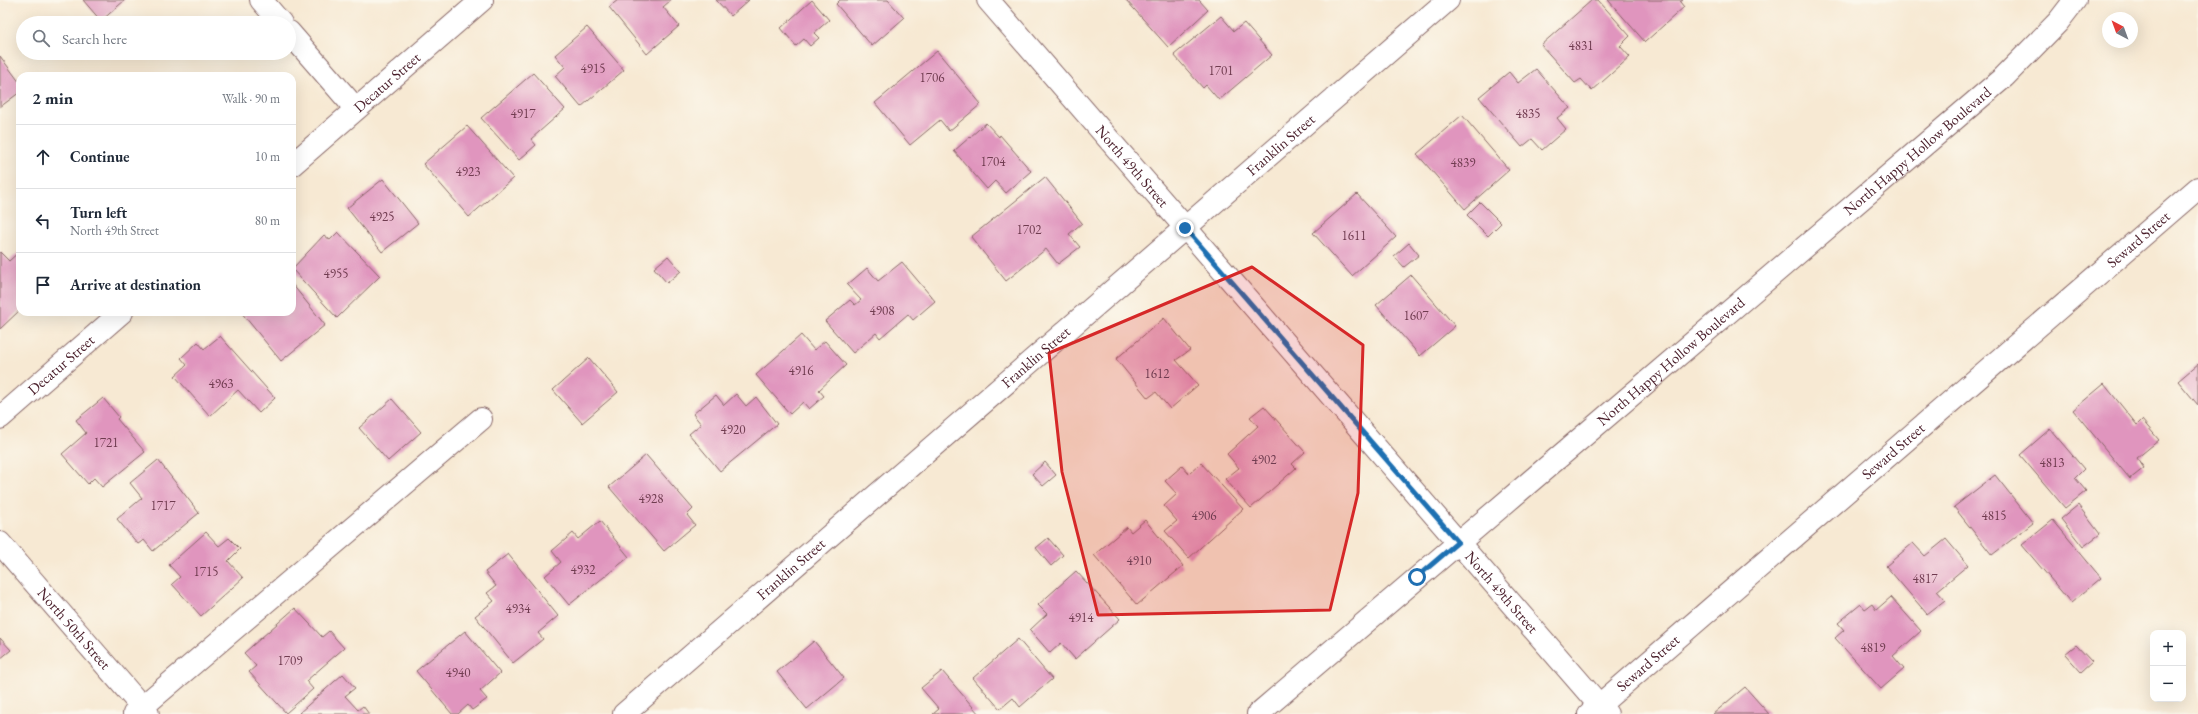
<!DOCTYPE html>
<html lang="en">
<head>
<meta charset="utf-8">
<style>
  :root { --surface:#fff; --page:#f6f6f7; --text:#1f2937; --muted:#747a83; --line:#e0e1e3 }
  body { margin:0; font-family:"EB Garamond",serif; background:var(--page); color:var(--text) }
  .controls { position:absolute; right:12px; bottom:12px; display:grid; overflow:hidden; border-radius:8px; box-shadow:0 4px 16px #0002 }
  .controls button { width:36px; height:36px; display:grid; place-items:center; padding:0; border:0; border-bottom:1px solid var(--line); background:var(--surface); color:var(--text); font:20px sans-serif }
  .compass { position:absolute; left:2102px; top:12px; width:36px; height:36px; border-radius:50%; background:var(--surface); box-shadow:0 4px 16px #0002; rotate:319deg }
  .stop { position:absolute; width:12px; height:12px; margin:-9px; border:3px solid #1f6fb2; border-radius:50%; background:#fff }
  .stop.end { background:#1f6fb2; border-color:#fff; box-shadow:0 1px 4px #0008 }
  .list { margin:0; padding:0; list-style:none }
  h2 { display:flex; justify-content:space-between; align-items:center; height:52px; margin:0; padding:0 16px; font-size:17px }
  h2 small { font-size:13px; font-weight:400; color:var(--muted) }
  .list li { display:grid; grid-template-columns:26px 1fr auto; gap:12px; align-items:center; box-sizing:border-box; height:64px; padding:0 16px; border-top:1px solid var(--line) }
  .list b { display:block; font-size:15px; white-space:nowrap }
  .list p { margin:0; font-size:13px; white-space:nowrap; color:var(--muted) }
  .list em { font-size:13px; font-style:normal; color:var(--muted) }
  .icon { flex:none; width:22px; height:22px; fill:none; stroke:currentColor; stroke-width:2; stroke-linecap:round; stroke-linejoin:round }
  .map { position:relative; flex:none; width:2198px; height:714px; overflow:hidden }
  .search { position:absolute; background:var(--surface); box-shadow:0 4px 16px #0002; left:16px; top:16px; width:280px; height:44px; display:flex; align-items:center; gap:10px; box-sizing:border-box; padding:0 14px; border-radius:22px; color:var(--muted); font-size:15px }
  .panel { position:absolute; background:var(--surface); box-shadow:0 4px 16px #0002; left:16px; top:72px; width:280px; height:244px; border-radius:12px }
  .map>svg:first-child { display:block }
  .building { fill:#e095be }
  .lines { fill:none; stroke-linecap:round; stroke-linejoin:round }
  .minor-casing { stroke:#876666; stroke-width:24 }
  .minor { stroke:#fff; stroke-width:22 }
  .route { stroke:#1f6fb2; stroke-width:5 }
  .marked { fill:#d62828; fill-opacity:0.2; stroke:#d62828; stroke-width:3; stroke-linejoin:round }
  .labels { text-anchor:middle; stroke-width:3.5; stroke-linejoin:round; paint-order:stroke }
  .number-label { font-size:13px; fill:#703c50 }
  .street-label { font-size:15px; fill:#4a1f2b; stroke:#fbf7ec }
</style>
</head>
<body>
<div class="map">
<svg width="2198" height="714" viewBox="0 0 2198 714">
  <rect width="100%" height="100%" fill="#fbf7ec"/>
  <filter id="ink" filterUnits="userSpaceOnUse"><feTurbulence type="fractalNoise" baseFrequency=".025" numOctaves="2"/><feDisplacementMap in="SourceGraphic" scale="8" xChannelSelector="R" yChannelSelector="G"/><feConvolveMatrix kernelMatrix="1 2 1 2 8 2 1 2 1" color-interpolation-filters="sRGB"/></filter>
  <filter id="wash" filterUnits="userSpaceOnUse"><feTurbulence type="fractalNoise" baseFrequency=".012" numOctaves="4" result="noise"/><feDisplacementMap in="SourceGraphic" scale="16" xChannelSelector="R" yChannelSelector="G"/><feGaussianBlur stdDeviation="0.9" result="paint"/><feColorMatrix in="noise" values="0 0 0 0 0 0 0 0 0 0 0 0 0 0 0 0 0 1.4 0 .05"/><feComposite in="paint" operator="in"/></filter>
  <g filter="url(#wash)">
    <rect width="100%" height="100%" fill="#f7e9d3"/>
    <g id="blocks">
      <path class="building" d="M83,0H125L101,21Z
        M618,0H671L663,7L679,26L647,54L609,7Z
        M716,0H749L731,16Z
        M812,0L829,20L814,33L819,38L810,46L804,39L796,46L781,28Z
        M840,0H888L904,18L872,46L836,4Z
        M1126,0H1199L1208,10L1168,47Z
        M1592,0H1598L1630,36L1620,46L1630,57L1592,91L1581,79L1575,83L1541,45Z
        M1608,0H1683L1680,2L1684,7L1645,42Z
        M1221,16L1234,31L1244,23L1272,55L1219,100L1206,85L1203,88L1174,55Z
        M587,27L624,70L581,107L555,76L565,67L555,55Z
        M937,51L981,104L949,131L940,120L910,145L875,103Z
        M0,56L20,83V92L0,107Z
        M1536,69L1570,108L1557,118L1566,129L1542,150L1532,139L1522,147L1479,97L1509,72L1518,83Z
        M533,73L565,109L531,139L536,145L519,160L481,118Z
        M1462,115L1509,170L1465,209L1417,154Z
        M986,123L999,137L1000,135L1031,171L1006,193L995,181L987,189L954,151Z
        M467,126L513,178L469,217L423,164Z
        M1045,177L1082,223L1069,234L1080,247L1058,264L1046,249L1006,281L971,237Z
        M383,179L418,223L382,252L347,208Z
        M1357,194L1396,237L1352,276L1313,233Z
        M1480,202L1501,223L1488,236L1467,215Z
        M338,232L380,276L337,318L292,269L324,235L330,240Z
        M1409,243L1419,255L1404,267L1394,256Z
        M20,251V310L0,329V252L9,261Z
        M668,256L681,271L667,283L654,268Z
        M902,262L935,301L913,320L908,314L880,338L876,333L853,353L825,321L850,300L855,305L861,300L847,285L867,268L878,281Z
        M1411,275L1455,326L1420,356L1376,305Z
        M292,284L325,325L281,361L241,312H292Z
        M1164,318L1190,350L1176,360L1198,385L1170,409L1156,392L1148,398L1116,359Z
        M801,335L814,350L825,341L846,365L819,390L824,396L809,409L803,402L790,414L756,375Z
        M220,336L275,398L259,413L238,390L210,416L175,376L187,365L181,358L198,342L204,349Z
        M589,358L618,392L582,423L553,390Z
        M2198,364V405L2178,381Z
        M2104,384L2137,425L2142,420L2159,440L2137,458L2144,468L2130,479L2073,410Z
        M736,394L746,406L756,397L777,424L720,471L689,434L701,424L693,414L716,395L724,405Z
        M103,398L119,417L117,419L145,452L102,487L94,478L88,484L62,454L86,433L76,420Z
        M392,399L421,432L388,461L359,428Z
        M1264,406L1305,452L1292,464L1296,468L1251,508L1225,479L1239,468L1227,454L1258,426L1250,417Z
        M2050,429L2084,469L2075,478L2086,491L2065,508L2020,455Z
        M646,455L693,509L687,515L695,525L664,551L609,487Z
        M158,460L199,513L153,551L144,540L138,544L117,519L142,498L130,483Z
        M1045,462L1056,475L1043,486L1032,474Z
        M1201,463L1243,509L1189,558L1165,531L1177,521L1164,506L1177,494L1165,481L1182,466L1189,474Z
        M1995,475L2033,523L1992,555L1954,507Z
        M2078,505L2100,534L2083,547L2061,519Z
        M1145,520L1183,566L1137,605L1094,555L1127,527L1131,532Z
        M2053,520L2101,578L2071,603L2022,545Z
        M600,521L629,557L569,605L545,576L561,562L552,551L573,533L578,539Z
        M206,532L219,546L229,538L240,549L228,561L243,578L201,616L172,584L180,577L169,565Z
        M1048,538L1063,555L1051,566L1036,548Z
        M1946,539L1968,565L1937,591L1945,600L1927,614L1886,566L1913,543L1925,556Z
        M508,554L558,616L538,633L543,639L513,663L475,616L494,601L487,593L496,586L485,572Z
        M1076,571L1120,619L1075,659L1061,643L1050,653L1030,630L1047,614L1038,605Z
        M1891,597L1921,631L1893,656L1904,669L1881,689L1835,638L1844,630L1838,623L1861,604L1865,609L1872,604L1876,610Z
        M295,608L322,637L329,631L344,648L306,681L313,689L286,713L249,672L256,666L244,653Z
        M465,631L500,673L480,691L487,699L472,710L468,705L458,714H452L416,671Z
        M0,638L11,650L0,659Z
        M1018,639L1052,679L1020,707L1013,698L1000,709L973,678Z
        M814,641L844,678L807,709L777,672Z
        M2076,645L2092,662L2081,672L2065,654Z
        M942,671L979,714H933L939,709L921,688Z
        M343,674L355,688L345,696L358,710L363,706L369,714H300L299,713Z
        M1745,687L1769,714H1713Z"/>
    </g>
  </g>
  <g filter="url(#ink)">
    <use href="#blocks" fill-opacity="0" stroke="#876666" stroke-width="1"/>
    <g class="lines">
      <defs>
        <g id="minor">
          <path d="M261,0L281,23"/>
          <path id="s1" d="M988,0L1607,714"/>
          <path d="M289,32L356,109"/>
          <path id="s2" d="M292,165L482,0"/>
          <path id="s3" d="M0,418L122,312"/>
          <path id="s4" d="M0,543L148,714"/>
          <path d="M134,714L481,419"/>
          <path id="s5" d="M624,714L1448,0"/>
          <path id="s6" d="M1258,714L2004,77L2058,22L2075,0"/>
          <path id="s7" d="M1589,714L2198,188"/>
        </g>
      </defs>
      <use href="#minor" class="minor-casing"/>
      <use href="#minor" class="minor"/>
    </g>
  </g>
  <g class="lines" filter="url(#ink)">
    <path class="route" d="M1185,228L1458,542L1417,577"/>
  </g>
  <path class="marked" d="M1252,267L1363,345L1358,493L1330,610L1098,615L1062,472L1049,353Z"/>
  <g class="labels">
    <g class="number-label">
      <text x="1581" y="50">4831</text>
      <text x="593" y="73">4915</text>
      <text x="1221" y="75">1701</text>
      <text x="932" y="82">1706</text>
      <text x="523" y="118">4917</text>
      <text x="1528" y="118">4835</text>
      <text x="993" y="166">1704</text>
      <text x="1463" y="167">4839</text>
      <text x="468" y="176">4923</text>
      <text x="382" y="221">4925</text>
      <text x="1029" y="234">1702</text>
      <text x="1354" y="240">1611</text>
      <text x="336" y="278">4955</text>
      <text x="882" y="315">4908</text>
      <text x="1416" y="320">1607</text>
      <text x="801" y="375">4916</text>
      <text x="1157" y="378">1612</text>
      <text x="221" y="388">4963</text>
      <text x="733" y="434">4920</text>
      <text x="106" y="447">1721</text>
      <text x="1264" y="464">4902</text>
      <text x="2052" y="467">4813</text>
      <text x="651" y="503">4928</text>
      <text x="163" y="510">1717</text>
      <text x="1204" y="520">4906</text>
      <text x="1994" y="520">4815</text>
      <text x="1139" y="565">4910</text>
      <text x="583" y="574">4932</text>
      <text x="206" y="576">1715</text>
      <text x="1925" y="583">4817</text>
      <text x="518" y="613">4934</text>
      <text x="1081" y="622">4914</text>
      <text x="1873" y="652">4819</text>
      <text x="290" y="665">1709</text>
      <text x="458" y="677">4940</text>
    </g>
    <g class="street-label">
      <text dy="5" stroke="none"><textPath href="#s2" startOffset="126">Decatur Street</textPath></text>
      <text dy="5" stroke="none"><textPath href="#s5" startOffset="869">Franklin Street</textPath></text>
      <text dy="5" stroke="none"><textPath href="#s6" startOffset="867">North Happy Hollow Boulevard</textPath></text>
      <text dy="5" stroke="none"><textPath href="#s1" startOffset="220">North 49th Street</textPath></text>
      <text dy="5" stroke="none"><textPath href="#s7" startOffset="726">Seward Street</textPath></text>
      <text dy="5" stroke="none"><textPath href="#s5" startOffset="545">Franklin Street</textPath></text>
      <text dy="5" stroke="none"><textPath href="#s6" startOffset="543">North Happy Hollow Boulevard</textPath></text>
      <text dy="5" stroke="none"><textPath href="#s3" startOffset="81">Decatur Street</textPath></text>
      <text dy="5" stroke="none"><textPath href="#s7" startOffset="402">Seward Street</textPath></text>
      <text dy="5" stroke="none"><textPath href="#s5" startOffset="221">Franklin Street</textPath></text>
      <text dy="5" stroke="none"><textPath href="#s1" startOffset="784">North 49th Street</textPath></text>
      <text dy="5" stroke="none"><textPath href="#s4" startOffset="113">North 50th Street</textPath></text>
      <text dy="5" stroke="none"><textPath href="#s7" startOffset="78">Seward Street</textPath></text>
    </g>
  </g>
</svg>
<div class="controls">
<button>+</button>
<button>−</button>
</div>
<svg class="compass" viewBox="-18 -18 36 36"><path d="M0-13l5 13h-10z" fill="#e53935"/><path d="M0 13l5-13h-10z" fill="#747a83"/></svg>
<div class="stop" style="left:1417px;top:577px"></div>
<div class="stop end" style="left:1185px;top:228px"></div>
<div class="search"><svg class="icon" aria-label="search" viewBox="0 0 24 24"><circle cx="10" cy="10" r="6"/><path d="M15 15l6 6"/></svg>Search here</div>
<section class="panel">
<h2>2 min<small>Walk · 90 m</small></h2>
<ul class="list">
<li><svg class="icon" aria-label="ahead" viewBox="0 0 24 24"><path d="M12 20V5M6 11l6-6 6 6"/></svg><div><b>Continue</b></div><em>10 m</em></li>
<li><svg class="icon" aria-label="left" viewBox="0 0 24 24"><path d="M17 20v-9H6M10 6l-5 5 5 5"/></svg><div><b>Turn left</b><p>North 49th Street</p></div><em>80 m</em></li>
<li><svg class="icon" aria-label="arrive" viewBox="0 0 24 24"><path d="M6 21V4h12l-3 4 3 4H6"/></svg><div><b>Arrive at destination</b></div></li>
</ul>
</section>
</div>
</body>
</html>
